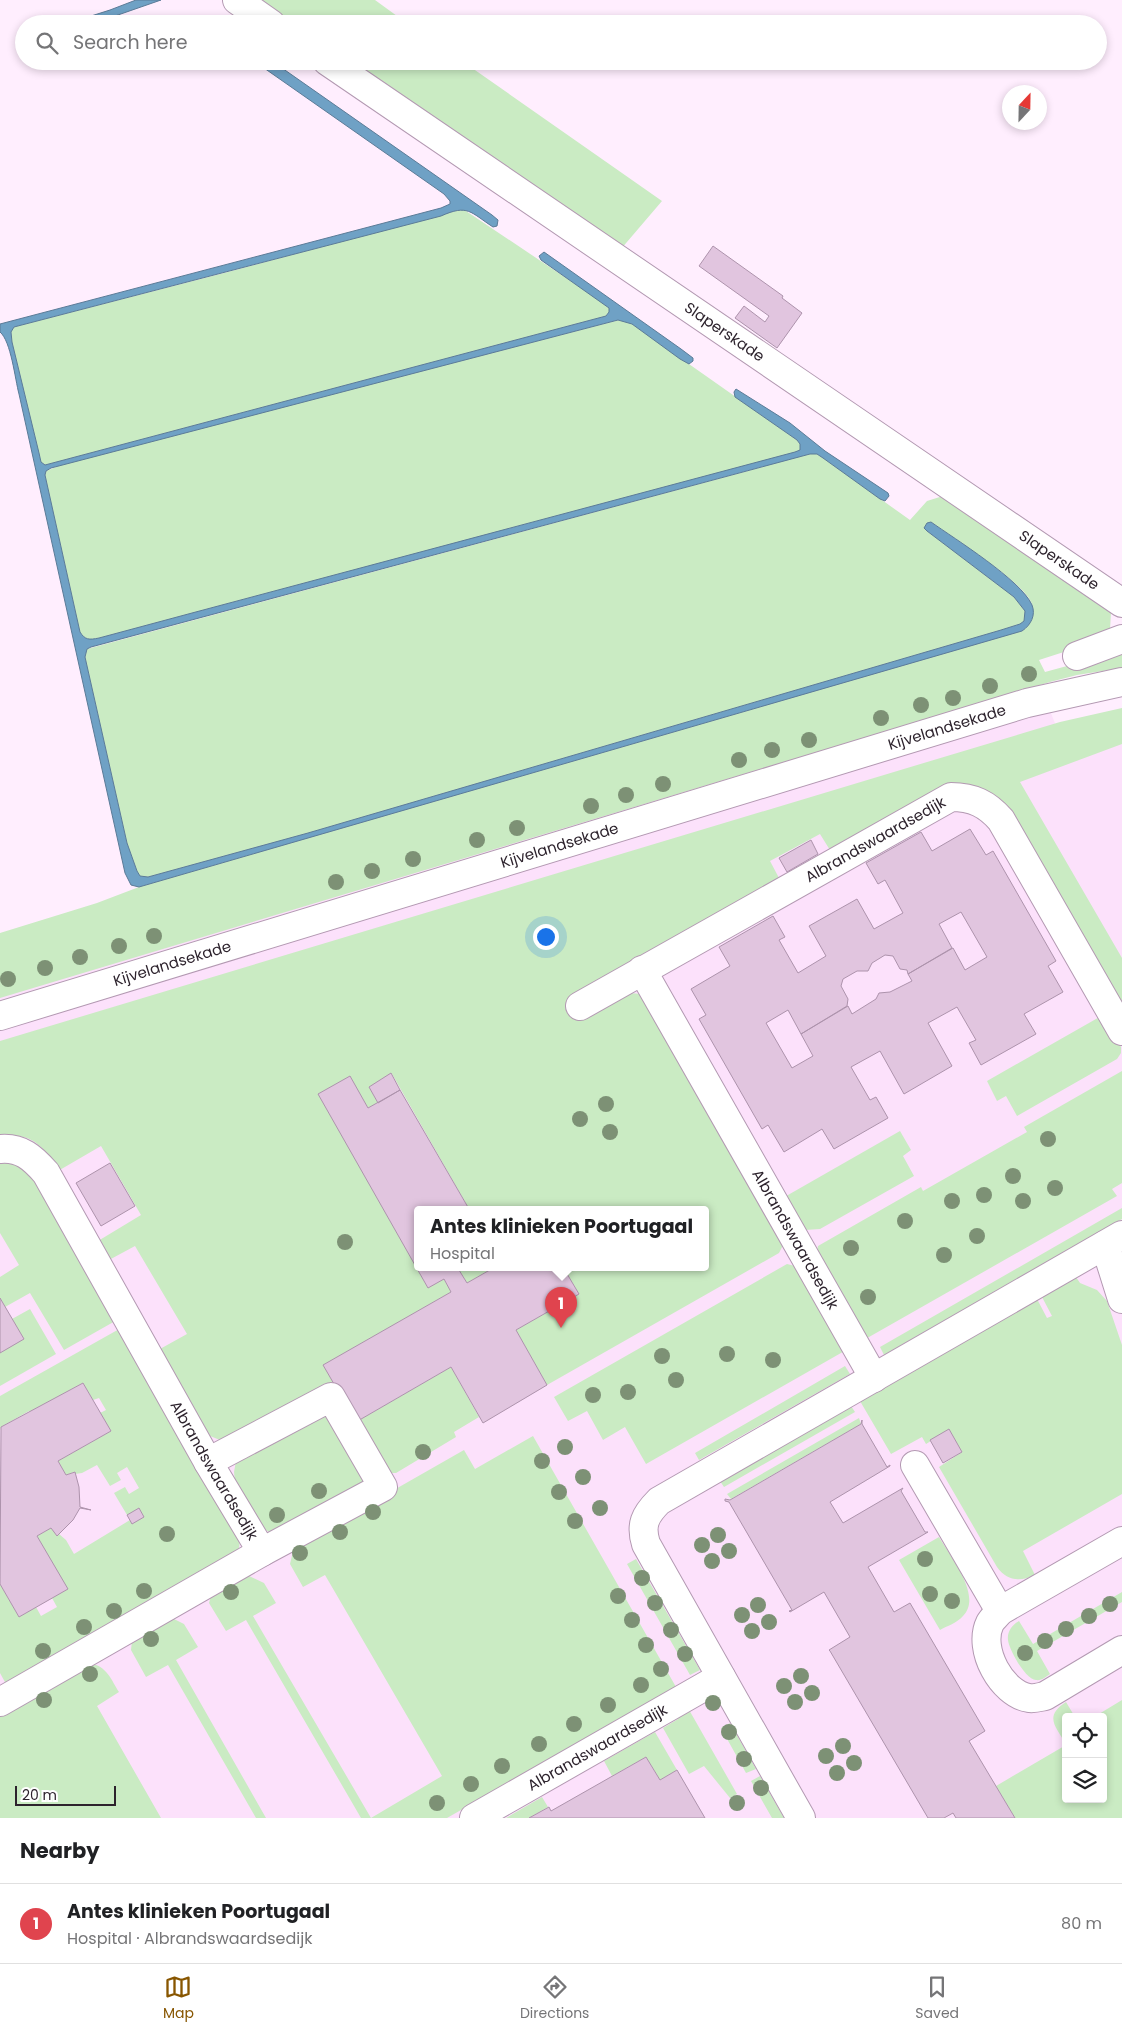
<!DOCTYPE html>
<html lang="en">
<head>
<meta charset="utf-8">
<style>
  :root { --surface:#fff; --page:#f2f2f2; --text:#202124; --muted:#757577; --line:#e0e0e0; --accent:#885600 }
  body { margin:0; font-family:Poppins,sans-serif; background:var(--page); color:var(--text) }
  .controls { position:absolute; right:15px; bottom:15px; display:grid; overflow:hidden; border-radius:5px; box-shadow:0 2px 8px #0003 }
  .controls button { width:45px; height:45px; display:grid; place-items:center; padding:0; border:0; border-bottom:1px solid var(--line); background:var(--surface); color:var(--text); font:25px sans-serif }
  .compass { position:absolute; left:1002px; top:85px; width:45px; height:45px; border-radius:50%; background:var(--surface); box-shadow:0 2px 8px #0003; rotate:22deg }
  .scale { position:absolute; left:15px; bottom:12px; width:101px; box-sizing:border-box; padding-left:5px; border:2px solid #2d232d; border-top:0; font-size:14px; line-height:18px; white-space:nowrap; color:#2d232d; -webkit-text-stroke:4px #fff; paint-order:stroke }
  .you { position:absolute; left:545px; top:936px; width:18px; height:18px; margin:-12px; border:4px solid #fff; border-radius:50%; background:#1a73e8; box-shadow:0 0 0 8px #1a73e833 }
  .badge { display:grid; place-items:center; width:32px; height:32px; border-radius:50%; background:var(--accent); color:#fff; font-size:16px; font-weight:700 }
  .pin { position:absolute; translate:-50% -41px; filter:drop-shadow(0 1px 2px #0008) }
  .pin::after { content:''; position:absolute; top:26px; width:18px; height:15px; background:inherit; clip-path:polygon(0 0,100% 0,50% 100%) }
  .popup { position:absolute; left:414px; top:1206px; width:295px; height:65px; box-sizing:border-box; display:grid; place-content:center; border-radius:5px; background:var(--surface); filter:drop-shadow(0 1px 4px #0005); font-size:16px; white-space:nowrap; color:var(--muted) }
  .popup b { font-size:19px; color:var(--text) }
  .popup::after { content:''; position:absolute; left:50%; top:100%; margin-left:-10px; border:10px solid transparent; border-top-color:var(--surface) }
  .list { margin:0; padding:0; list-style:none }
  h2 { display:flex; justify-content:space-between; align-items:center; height:65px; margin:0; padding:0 20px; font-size:21px }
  h2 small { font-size:16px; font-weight:400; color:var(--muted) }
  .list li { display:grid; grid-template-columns:32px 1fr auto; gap:15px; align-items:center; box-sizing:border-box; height:80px; padding:0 20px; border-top:1px solid var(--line) }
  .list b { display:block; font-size:19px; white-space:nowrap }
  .list p { margin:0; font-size:16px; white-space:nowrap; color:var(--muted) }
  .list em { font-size:16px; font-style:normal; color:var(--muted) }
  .icon { flex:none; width:28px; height:28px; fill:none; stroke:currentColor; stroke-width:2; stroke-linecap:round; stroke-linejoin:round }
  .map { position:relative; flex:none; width:1122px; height:1818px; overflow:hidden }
  .search { position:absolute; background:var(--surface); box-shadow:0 2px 8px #0003; left:15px; right:15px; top:15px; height:55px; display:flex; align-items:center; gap:12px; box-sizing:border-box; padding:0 18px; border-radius:28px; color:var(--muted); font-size:19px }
  .sheet { height:145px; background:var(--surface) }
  nav { display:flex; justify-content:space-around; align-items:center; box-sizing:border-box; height:70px; border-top:1px solid var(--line); background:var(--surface); font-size:14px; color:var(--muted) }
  nav a { display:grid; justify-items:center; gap:2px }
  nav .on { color:var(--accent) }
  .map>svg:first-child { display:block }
  .built { fill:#fce1fb; fill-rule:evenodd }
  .green { fill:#caebc3 }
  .water { fill:#6fa1c5; stroke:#5b7b97 }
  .building { fill:#e1c5df; stroke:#ad93ac; fill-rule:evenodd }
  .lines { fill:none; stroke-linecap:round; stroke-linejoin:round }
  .minor-casing { stroke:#b399b2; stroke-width:30 }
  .minor { stroke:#fff; stroke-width:28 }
  .tree { fill:#7d9175 }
  .labels { text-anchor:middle; stroke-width:4.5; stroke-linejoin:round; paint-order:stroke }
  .street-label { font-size:15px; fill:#2d232d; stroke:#fff }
</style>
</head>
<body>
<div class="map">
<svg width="1122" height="1818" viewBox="0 0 1122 1818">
  <rect width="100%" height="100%" fill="#ffeefe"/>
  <path class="built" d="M1021,635L1056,726L1122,718V1818H0V939ZM417,1209H705V1267H417ZM1066,1717H1103V1799H1066Z"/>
  <path class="green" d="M255,0H375L408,24H288Z
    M340,61H462L662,201L621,249Z
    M463,209L599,300L609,308V312L606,316L45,465L41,462L12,342L11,332L14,327L224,273Z
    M619,320L632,324L797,440L800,444V450L796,452L99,638C89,640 85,640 80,632L45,475L46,471L61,465Z
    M810,454H817L823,458L910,520L927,501L943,496L1111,612L1110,630L1101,640L1039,660L1045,672L1122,651V668L1077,675L1050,682L0,998V933L97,903L139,887L1022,631C1031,625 1035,615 1032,604C1024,582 953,538 931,522L927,523V531L1014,597L1025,611L1024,621L1020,624L1001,630L308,833L148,877L140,876L137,871L127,843L85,657L87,649Z
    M1122,708V744L1020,782L1122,958V1015L988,797L833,855L820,834L770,861L779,878L571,998L630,993L641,994L785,1241L779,1253L547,1385L516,1330L579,1294L563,1267H705V1209H469L392,1074L369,1087L378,1103L368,1108L350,1077L319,1094L428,1287L444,1279L451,1292L324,1365L333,1382L232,1439L220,1440L210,1436L160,1349L187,1334L135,1246L109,1260L98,1241L141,1215L101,1146L58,1171C43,1146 32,1131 0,1137V1041L1060,722Z
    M1103,1015L1121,1047V1053L1117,1059L1017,1116L1006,1096L997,1101L987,1081Z
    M1122,1071V1183L1112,1189L1117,1196L862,1341L817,1251L818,1246L921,1187L923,1191L1027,1132L1024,1127Z
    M900,1131L911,1150L903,1156L914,1176L820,1229L805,1230L781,1199Z
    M0,1156L30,1169L117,1320L64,1350L30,1293L5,1307L0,1298V1277L19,1265L0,1233Z
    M1122,1208V1219L884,1355L880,1347Z
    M787,1264L795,1266L848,1349L646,1464L625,1427L603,1440L587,1411L568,1421L554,1397Z
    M464,1267H495L467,1283L459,1270Z
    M1076,1277L1080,1283L1097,1290L1107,1301L1122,1345V1494L1023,1551L1035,1575C1020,1582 1007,1581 997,1567L939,1467L962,1452L949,1430L926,1444L922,1437L891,1454L860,1401L1037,1299L1047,1318L1052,1316L1042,1297Z
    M30,1309L56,1354L0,1386V1353L12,1319Z
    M121,1328L240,1540L239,1548L235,1552L6,1684L0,1673V1584L19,1617L36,1607L41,1616L57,1607L52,1598L67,1589L37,1536L51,1528L57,1535L59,1534L66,1540L74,1554L130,1520L114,1493L125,1487L129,1494L139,1488L127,1467L117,1473L121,1480L110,1486L97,1465L82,1473L75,1474L74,1472L66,1475L58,1461L111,1431L100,1413L106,1410L99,1398L93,1400L83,1383L30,1412L29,1411L1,1427L0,1430V1396Z
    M845,1366L850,1374L699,1460L695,1453Z
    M451,1367L479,1417L454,1432L456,1437L396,1473H387L356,1422Z
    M851,1406L855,1412L724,1487L720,1481Z
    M327,1413L366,1484L272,1534L263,1528L235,1481L234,1472L236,1461Z
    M859,1418L861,1424L731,1499L727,1494Z
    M533,1436L676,1687L447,1818H361L246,1620L226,1631L209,1603L211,1596L247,1575L264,1583L276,1603L253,1616L371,1818L442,1776L325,1575L303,1587L290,1564L294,1547L464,1450L475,1469Z
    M939,1537C950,1556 983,1596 963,1616C957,1623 947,1626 940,1630L899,1560Z
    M636,1559L700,1670L690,1675L627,1564Z
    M1122,1592V1602L1037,1651L1050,1674C1046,1677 1041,1681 1036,1680C1026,1680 1009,1650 1008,1640C1007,1632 1012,1625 1019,1621L1033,1644Z
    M174,1619L184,1624L198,1647L176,1660L266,1818H256L168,1665L146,1677L131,1650L132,1641L166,1620Z
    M91,1664C106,1665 112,1681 119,1692L97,1706L161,1818H0V1715Z
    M1122,1700V1818H1015L996,1786L1066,1745V1799H1103V1717H1094Z
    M1066,1702L1075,1717H1066V1744C1055,1726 1044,1716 1066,1702Z
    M688,1708L737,1794L730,1798L704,1766L689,1774L663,1728L678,1719L680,1712Z
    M730,1723L756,1769L746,1773L721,1728Z
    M655,1732L677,1770L660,1780L646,1757L612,1776L604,1761Z
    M760,1776L784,1818H772L751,1781Z
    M542,1797L548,1807L529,1818H506Z"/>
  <path class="water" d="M136,0H161L92,24H66L110,10Z
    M254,61H272L492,215L498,220L497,226L493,227C470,212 468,204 441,216L14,327L11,332L12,342L39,453L41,462L45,465L606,316L609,312V308L541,260L539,256L544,252L681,349L693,358V361L689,364L680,359L632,324L618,320L51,468L46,471L45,475L80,632C85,640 89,640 99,638L192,613L795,452L800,450V444L797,440L735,397L734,392L736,389L790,423L825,451L888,493L889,496L885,501L880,499L823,458L817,454H810L91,647L87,649L85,657L127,843L137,871L140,876L148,877L308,833L1001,630L1020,624L1024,621L1025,611L1014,597L927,531L924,528L927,523L931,522C955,539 1021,580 1032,605C1036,615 1031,625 1022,631L139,887L131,885L125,873L19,394C15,379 11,341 0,332V324L441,208L450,204V201L444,194Z"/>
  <path class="building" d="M713,246L783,296L782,298L802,313L777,348L735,318L744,306L765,322L769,316L699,266Z
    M970,829L986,855L993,851L1056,961L1048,966L1063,992L1024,1014L1036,1034L981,1065L969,1043L976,1040L957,1007L928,1023L952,1066L904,1094L880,1051L851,1067L870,1100L876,1097L888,1118L834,1149L822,1129L784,1152L768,1125L762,1129L699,1019L706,1015L691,989L730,966L719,947L773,916L785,937L779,940L798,973L826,956L809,926L857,899L874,929L903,913L885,880L878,884L866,863L921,832L932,851ZM961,912L987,957L965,970L953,948L908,974L912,981L890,992L879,993L876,999L852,1014L848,1006L801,1034L813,1056L792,1068L766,1023L788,1010L801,1034L847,1006L848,999L841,986L843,979L857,971H868L872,963L885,955L893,956L900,969L907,970L908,974L952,948L939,924Z
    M811,840L818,854L787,872L779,858Z
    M391,1073L400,1090L378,1103L369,1087Z
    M350,1076L368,1108L400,1090L469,1209H417V1267H464L459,1270L467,1283L495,1267H563L579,1294L516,1330L547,1385L483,1423L451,1367L356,1422L323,1365L451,1292L444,1279L428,1288L318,1094Z
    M110,1163L135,1206L101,1226L76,1183Z
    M0,1298L24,1339L0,1353Z
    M83,1383L111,1431L58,1461L66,1475L75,1472L79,1487L80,1507L91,1510L80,1508L73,1520L57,1536L51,1528L37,1536L68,1589L19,1617L0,1584L1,1427Z
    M862,1420V1424L887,1467L890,1465V1466L830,1502L843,1523L903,1488L901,1491L925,1532H928L868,1567L894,1612L910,1603L985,1731L969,1741L1015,1818H956L953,1813L944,1818H928L830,1651L829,1650L850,1637L824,1592L790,1612L789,1611L792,1610L729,1502L725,1501V1499L730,1500L861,1424Z
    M949,1429L962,1452L943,1463L930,1440Z
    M139,1508L144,1517L132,1524L127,1515Z
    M646,1757L660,1780L677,1770L705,1818H529L549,1807L551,1811Z"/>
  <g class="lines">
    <defs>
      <g id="minor">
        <path d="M237,0L271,24"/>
        <path id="s1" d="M327,61L1122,603"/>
        <path d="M1077,656L1122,639"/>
        <path id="s2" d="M642,970L874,1378"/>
        <path id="s3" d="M580,1006L951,797C973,797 987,804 1001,820L1122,1031"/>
        <path id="s4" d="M0,1016L1027,703L1122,682"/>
        <path id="s5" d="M0,1149C21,1147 33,1158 46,1173L208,1462L262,1552"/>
        <path d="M1105,1245L1122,1299"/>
        <path d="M915,1465L1000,1611"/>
        <path d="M1122,1541L1000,1611C997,1615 992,1619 990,1623C977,1649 1002,1694 1029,1698C1034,1699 1040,1697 1045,1696L1122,1650"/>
        <path d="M0,1702L262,1552L383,1487L331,1397L208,1462"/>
        <path id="s6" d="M474,1818L721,1677"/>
        <path d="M801,1818L646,1544C640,1525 645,1515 659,1501L1122,1235"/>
      </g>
    </defs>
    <use href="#minor" class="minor-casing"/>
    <use href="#minor" class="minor"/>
  </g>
  <g class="tree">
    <circle cx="1029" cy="674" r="8"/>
    <circle cx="990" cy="686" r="8"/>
    <circle cx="953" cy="698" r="8"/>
    <circle cx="921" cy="705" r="8"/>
    <circle cx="881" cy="718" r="8"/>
    <circle cx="809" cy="740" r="8"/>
    <circle cx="772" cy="750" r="8"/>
    <circle cx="739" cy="760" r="8"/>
    <circle cx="663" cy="784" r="8"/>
    <circle cx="626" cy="795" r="8"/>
    <circle cx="591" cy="806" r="8"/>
    <circle cx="517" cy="828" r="8"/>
    <circle cx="477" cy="840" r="8"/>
    <circle cx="413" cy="859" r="8"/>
    <circle cx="372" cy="871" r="8"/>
    <circle cx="336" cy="882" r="8"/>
    <circle cx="154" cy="936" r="8"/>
    <circle cx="119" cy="946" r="8"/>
    <circle cx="80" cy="957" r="8"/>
    <circle cx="45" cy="968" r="8"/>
    <circle cx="8" cy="979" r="8"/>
    <circle cx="606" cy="1104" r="8"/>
    <circle cx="580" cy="1119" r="8"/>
    <circle cx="610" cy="1132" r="8"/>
    <circle cx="1048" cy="1139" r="8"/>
    <circle cx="1013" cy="1176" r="8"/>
    <circle cx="1055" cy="1188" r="8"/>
    <circle cx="984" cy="1195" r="8"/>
    <circle cx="952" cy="1201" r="8"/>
    <circle cx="1023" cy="1201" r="8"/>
    <circle cx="905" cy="1221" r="8"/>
    <circle cx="977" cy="1236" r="8"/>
    <circle cx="345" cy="1242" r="8"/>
    <circle cx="851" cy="1248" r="8"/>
    <circle cx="944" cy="1255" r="8"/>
    <circle cx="868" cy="1297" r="8"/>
    <circle cx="727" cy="1354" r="8"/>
    <circle cx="662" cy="1356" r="8"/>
    <circle cx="773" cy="1360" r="8"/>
    <circle cx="676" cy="1380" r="8"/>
    <circle cx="628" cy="1392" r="8"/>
    <circle cx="593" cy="1395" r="8"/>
    <circle cx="565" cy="1447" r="8"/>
    <circle cx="423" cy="1452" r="8"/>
    <circle cx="542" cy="1461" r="8"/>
    <circle cx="583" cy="1477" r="8"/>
    <circle cx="319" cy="1491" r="8"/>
    <circle cx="559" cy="1492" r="8"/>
    <circle cx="600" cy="1508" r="8"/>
    <circle cx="373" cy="1512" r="8"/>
    <circle cx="277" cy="1515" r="8"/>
    <circle cx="575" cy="1521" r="8"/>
    <circle cx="340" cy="1532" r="8"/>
    <circle cx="167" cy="1534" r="8"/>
    <circle cx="718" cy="1535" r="8"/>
    <circle cx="702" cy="1545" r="8"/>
    <circle cx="729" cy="1551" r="8"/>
    <circle cx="300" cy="1553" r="8"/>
    <circle cx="925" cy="1559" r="8"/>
    <circle cx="712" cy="1561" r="8"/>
    <circle cx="642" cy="1578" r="8"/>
    <circle cx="144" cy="1591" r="8"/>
    <circle cx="231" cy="1592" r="8"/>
    <circle cx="930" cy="1594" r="8"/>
    <circle cx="618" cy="1596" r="8"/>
    <circle cx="952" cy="1601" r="8"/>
    <circle cx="655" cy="1603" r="8"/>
    <circle cx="1110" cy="1604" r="8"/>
    <circle cx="758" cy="1605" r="8"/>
    <circle cx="114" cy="1611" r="8"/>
    <circle cx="742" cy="1615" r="8"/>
    <circle cx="1089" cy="1616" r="8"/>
    <circle cx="632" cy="1620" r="8"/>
    <circle cx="769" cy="1622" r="8"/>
    <circle cx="84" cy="1627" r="8"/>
    <circle cx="1066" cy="1629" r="8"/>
    <circle cx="671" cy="1630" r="8"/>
    <circle cx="752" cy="1631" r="8"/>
    <circle cx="151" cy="1639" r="8"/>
    <circle cx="1045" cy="1641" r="8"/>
    <circle cx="646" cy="1645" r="8"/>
    <circle cx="43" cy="1651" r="8"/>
    <circle cx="1025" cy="1653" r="8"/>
    <circle cx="685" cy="1654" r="8"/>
    <circle cx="661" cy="1669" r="8"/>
    <circle cx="90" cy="1674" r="8"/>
    <circle cx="801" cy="1676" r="8"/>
    <circle cx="641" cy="1685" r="8"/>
    <circle cx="784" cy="1686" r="8"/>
    <circle cx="812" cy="1693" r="8"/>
    <circle cx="44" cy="1700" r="8"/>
    <circle cx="795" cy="1702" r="8"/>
    <circle cx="713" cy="1703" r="8"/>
    <circle cx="608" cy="1705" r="8"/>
    <circle cx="574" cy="1724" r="8"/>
    <circle cx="729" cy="1732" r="8"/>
    <circle cx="539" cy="1744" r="8"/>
    <circle cx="843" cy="1746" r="8"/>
    <circle cx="826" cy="1756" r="8"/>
    <circle cx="744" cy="1759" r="8"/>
    <circle cx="854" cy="1763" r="8"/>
    <circle cx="502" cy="1766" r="8"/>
    <circle cx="837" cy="1773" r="8"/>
    <circle cx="471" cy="1784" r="8"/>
    <circle cx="761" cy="1788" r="8"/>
    <circle cx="437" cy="1803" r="8"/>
    <circle cx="737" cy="1803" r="8"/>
  </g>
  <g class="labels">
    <g class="street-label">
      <text dy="5" stroke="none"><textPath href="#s1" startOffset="481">Slaperskade</textPath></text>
      <text dy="5" stroke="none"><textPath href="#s1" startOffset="886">Slaperskade</textPath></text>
      <text dy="5" stroke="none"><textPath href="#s4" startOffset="990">Kijvelandsekade</textPath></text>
      <text dy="5" stroke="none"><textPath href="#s3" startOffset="339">Albrandswaardsedijk</textPath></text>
      <text dy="5" stroke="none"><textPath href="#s4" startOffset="585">Kijvelandsekade</textPath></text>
      <text dy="5" stroke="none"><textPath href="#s4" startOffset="180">Kijvelandsekade</textPath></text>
      <text dy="5" stroke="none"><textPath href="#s2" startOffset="310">Albrandswaardsedijk</textPath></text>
      <text dy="5" stroke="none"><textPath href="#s5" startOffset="396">Albrandswaardsedijk</textPath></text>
      <text dy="5" stroke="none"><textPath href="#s6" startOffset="142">Albrandswaardsedijk</textPath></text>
    </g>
  </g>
</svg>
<div class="controls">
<button><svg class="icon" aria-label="locate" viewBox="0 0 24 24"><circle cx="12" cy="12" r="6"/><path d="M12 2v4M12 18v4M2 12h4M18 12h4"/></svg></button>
<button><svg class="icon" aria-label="layers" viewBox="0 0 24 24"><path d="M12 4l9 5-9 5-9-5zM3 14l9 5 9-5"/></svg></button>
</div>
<svg class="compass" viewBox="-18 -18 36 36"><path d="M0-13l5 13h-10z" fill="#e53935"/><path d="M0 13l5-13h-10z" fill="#757577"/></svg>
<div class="scale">20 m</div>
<div class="you"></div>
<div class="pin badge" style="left:561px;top:1328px;background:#e0444e">1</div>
<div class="popup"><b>Antes klinieken Poortugaal</b>Hospital</div>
<div class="search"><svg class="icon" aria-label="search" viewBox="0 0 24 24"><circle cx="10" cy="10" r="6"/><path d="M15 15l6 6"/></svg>Search here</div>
</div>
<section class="sheet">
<h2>Nearby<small></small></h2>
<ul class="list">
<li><span class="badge" style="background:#e0444e">1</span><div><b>Antes klinieken Poortugaal</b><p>Hospital · Albrandswaardsedijk</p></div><em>80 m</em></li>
</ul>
</section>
<nav>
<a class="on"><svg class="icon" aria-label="map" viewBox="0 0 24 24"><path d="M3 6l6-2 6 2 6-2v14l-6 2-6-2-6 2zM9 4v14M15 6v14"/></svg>Map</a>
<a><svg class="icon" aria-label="directions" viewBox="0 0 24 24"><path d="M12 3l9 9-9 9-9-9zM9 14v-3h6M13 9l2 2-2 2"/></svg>Directions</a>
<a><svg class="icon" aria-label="saved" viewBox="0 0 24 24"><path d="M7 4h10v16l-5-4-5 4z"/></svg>Saved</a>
</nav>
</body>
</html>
